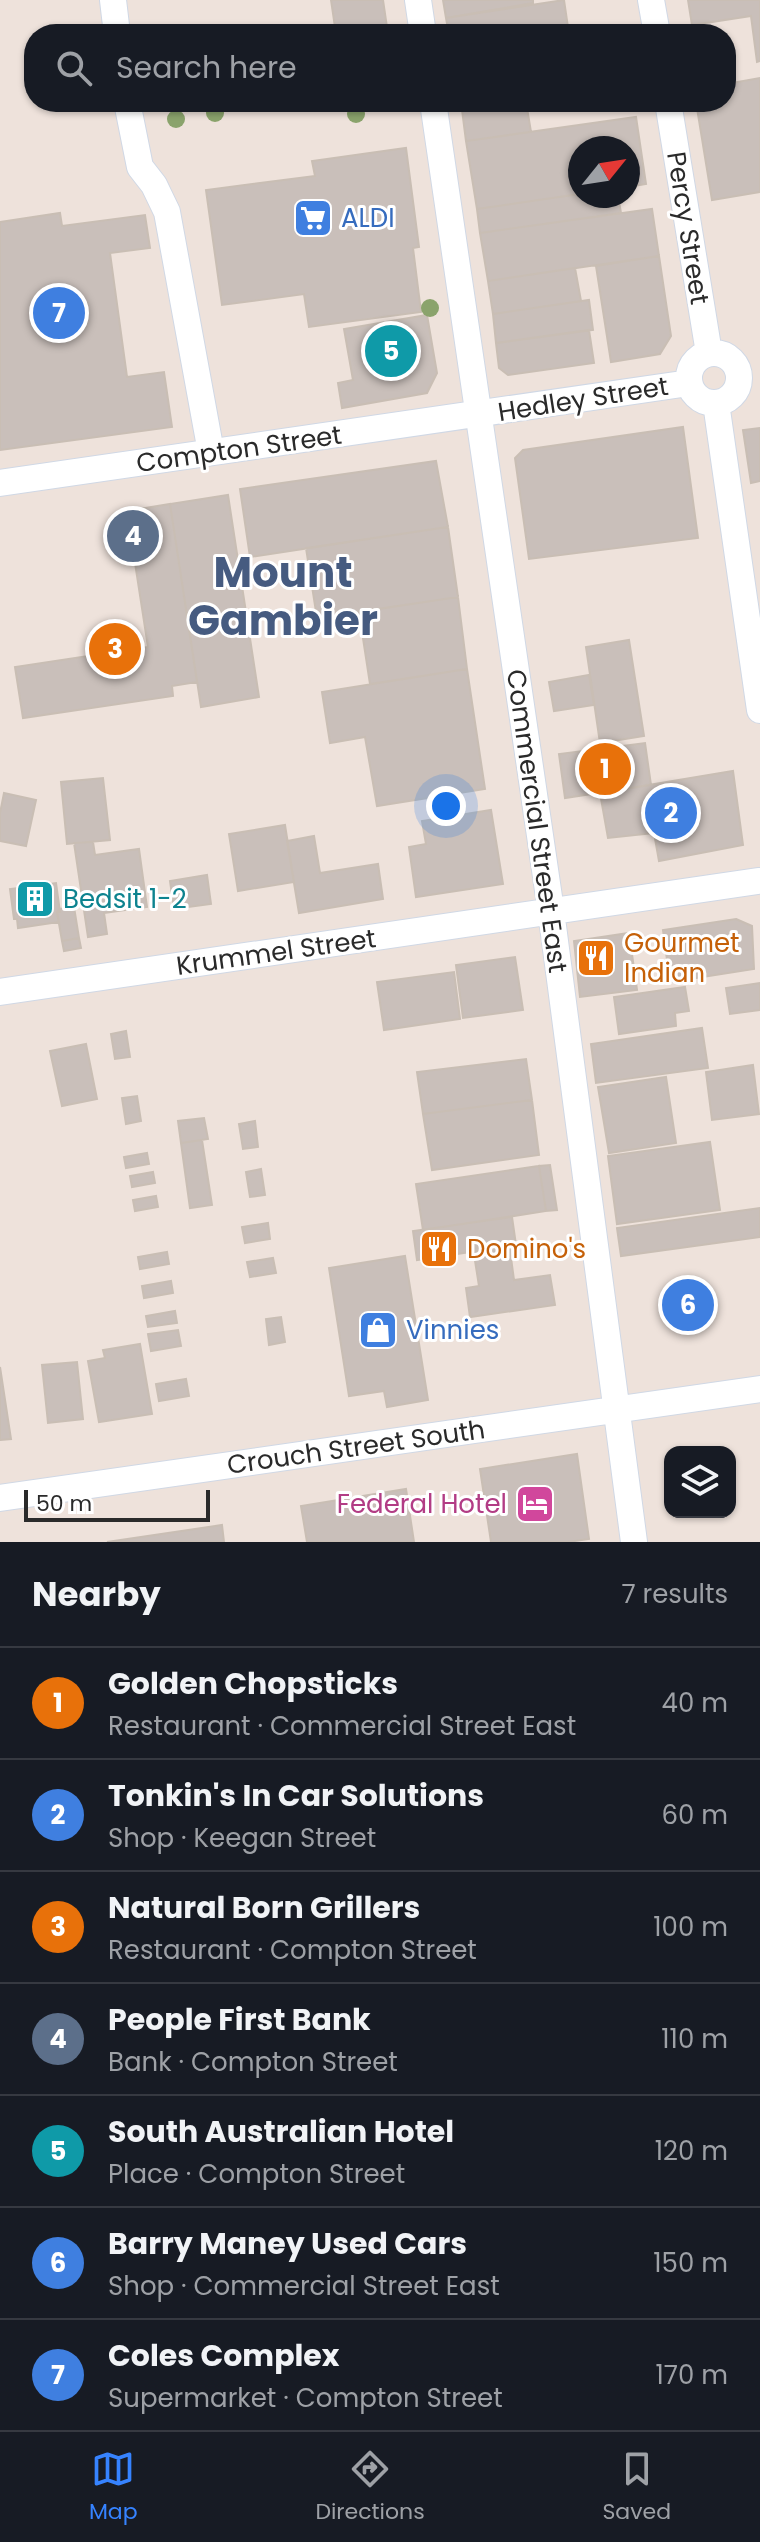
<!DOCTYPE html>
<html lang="en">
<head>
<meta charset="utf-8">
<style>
  :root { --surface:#171b24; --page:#20242c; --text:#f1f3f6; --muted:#9ea1a6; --line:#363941; --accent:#3683ff }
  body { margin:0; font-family:Poppins,sans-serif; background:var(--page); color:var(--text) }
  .controls { position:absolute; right:24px; bottom:24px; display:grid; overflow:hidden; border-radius:16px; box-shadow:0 2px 6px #0004 }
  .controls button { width:72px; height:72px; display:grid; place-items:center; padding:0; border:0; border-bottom:2px solid var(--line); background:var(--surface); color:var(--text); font:40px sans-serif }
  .compass { position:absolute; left:568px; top:136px; width:72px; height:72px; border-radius:50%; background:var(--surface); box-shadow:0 2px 6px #0004; rotate:60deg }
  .scale { position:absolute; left:24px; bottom:20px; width:186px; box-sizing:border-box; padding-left:8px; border:4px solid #2a2a2a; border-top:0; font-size:22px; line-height:28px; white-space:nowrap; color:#2a2a2a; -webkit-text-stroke:6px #fff; paint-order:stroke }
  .you { position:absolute; left:446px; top:806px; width:28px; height:28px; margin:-20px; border:6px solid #fff; border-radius:50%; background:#1a73e8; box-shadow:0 0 0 12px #1a73e833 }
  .badge { display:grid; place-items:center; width:52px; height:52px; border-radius:50%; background:var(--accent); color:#fff; font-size:26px; font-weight:700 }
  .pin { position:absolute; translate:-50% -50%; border:4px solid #fff; box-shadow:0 2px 8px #0006 }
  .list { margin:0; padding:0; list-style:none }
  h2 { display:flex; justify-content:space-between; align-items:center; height:104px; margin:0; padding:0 32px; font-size:34px }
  h2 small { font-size:26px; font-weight:400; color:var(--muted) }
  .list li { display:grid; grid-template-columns:52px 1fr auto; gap:24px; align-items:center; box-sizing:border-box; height:112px; padding:0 32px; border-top:2px solid var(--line) }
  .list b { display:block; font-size:30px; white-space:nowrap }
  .list p { margin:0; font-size:26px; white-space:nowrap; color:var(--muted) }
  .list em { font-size:26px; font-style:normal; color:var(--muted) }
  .icon { flex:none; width:44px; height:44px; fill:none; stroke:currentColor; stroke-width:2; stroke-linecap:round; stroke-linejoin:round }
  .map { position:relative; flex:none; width:760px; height:1542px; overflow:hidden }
  .search { position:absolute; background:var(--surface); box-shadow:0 2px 6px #0004; left:24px; right:24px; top:24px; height:88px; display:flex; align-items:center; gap:20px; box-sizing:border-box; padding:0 28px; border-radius:32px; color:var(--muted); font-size:30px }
  .sheet { height:888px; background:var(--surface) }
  nav { display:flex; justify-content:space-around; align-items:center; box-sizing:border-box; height:112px; border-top:2px solid var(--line); background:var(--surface); font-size:22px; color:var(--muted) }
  nav a { display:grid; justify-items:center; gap:4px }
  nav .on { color:var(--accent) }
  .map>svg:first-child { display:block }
  .building { fill:#c9bfba; stroke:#c9beb4; stroke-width:2 }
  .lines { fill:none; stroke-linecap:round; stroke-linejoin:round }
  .minor-casing { stroke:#d0d8e5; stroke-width:28 }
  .minor { stroke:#fff; stroke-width:26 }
  .tree { fill:#8aa36c }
  .labels { text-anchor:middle; stroke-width:6; stroke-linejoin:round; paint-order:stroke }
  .shop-label { font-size:26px; fill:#366cbe; stroke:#fff; text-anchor:start }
  .street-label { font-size:26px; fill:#2a2a2a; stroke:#fff }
  .culture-label { font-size:26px; fill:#0d838f; stroke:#fff; text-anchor:start }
  .food-label { font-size:26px; fill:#c56008; stroke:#fff; text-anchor:start }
  .hotel-label { font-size:26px; fill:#b23c85; stroke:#fff; text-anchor:end }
  .town-label { font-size:42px; font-weight:bold; fill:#465b80; stroke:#fff }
</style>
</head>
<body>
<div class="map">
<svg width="760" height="1542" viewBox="0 0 760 1542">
  <rect width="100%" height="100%" fill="#eee2db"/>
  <path class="building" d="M331,0H383L388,34H336Z
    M443,0H533V3L446,18Z
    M564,0L569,34H449L446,18Z
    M688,0H760V61L757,62L751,16L692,25Z
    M760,78V192L712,200L696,102H726V84Z
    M461,102H526L531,132L466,141Z
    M636,117L646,184L628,187V148H580V194L477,209L466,141Z
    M406,148L419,247L413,248L421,312L309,327L304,294L222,305L206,190L315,176L312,161Z
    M580,194V196H618L621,213L480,233L477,209Z
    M652,209L659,256L488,281L480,233Z
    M60,213L62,226L145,215L150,248L110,253L127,377L164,372L172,427L0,450V222Z
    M659,256L671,336L660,354L611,362L596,266Z
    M575,268L581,301L493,314L488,281Z
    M589,300L593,330L496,343L493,314Z
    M427,315L437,373L427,393L342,408L338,383L353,380L344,329Z
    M589,330L594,363L508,375L499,368L496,343Z
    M683,427L698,538L529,559L515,458L523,450Z
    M760,428V481L751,483L743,430Z
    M436,461L448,527L250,557L240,489Z
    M228,495L259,697L201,707L170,504Z
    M170,504L197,682L172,686L173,696L23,718L15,667L148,647L127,511Z
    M448,527L458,597L317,618L306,548Z
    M458,597L467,669L370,684L359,612Z
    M629,640L644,736L600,743L586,647Z
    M467,669L485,789L377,806L365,737L330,743L322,692Z
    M589,675L594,705L554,711L549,682Z
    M645,743L651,785L565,798L559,754Z
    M733,771L743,845L659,861L654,833L608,838L600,793Z
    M103,778L110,840L67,844L61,782Z
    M4,793L36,800L26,846L0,841V813Z
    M491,810L503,884L416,897L409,847L426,844L422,821Z
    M285,825L294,882L238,891L229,834Z
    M314,836L320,873L378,864L383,899L299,913L287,841Z
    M93,842L95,855L139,849L147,907L104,913L107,934L88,937L74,843Z
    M207,875L211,904L174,909L170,881Z
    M56,883L60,912H57L59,922L18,928L17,919H14L10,889Z
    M74,907L79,938L62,941L57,912L60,909Z
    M736,919L752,926L754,969L670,982L663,930Z
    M629,933L637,990L580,997L574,941Z
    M79,938L81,948L64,951L62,941Z
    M515,957L523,1010L463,1018L456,965Z
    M454,972L460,1019L384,1030L377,982Z
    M760,983V1010L730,1014L726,988Z
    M685,987L689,1011L675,1013L676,1026L619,1034L614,997Z
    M702,1028L708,1068L596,1083L591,1044Z
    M126,1031L130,1057L115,1059L111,1034Z
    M86,1044L97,1099L62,1106L50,1051Z
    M526,1059L532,1100L423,1114L417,1072Z
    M753,1065L759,1114L712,1120L706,1072Z
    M666,1077L676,1143L609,1153L598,1087Z
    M137,1096L141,1121L126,1124L122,1098Z
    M532,1100L539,1155L432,1170L423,1114Z
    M204,1118L208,1139L181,1143L178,1121Z
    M255,1121L258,1147L243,1149L239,1124Z
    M202,1140L212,1205L190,1208L181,1143Z
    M710,1142L720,1210L617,1224L608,1156Z
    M147,1153L149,1164L126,1168L124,1157Z
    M550,1165L557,1210L546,1211L539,1166Z
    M539,1166L546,1211L423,1230L416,1184Z
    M261,1169L265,1195L250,1197L246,1172Z
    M153,1172L155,1183L132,1187L130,1176Z
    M156,1196L158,1207L135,1211L133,1200Z
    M760,1208V1237L621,1256L617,1228Z
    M512,1217L516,1245L417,1260L413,1231Z
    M268,1223L270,1239L245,1243L242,1227Z
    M509,1243L514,1280L550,1275L555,1305L470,1317L466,1288L479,1286L473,1248Z
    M167,1252L169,1264L140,1269L138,1257Z
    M405,1256L428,1400L387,1407L384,1391L349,1396L329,1268Z
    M273,1258L276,1273L250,1277L247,1262Z
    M171,1281L173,1293L144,1298L142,1286Z
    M175,1311L177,1323L148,1327L146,1316Z
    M281,1317L285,1342L269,1345L266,1319Z
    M178,1330L181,1346L151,1351L148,1334Z
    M140,1344L152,1414L99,1422L88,1361L105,1358L103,1350Z
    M77,1362L83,1419L48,1423L42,1365Z
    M0,1367L11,1439L0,1440Z
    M186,1379L189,1396L159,1401L156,1384Z
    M577,1454L589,1539L568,1542H491L480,1469Z
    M406,1489L414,1542H307L301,1506Z
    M222,1525L224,1542H107Z"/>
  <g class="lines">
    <defs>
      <path id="minor" d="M113,0L117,34
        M418,0L423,34
        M651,0L657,34
        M127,102L140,167L154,185L167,212L211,452
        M433,102L551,911L634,1542
        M668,102L709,353
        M689 378a25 25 0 1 1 50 0a25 25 0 1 1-50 0Z
        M716,403L760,710
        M0,483L689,383
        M0,992L758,881
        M0,1498L760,1389"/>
    </defs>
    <use href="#minor" class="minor-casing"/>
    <use href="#minor" class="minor"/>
  </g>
  <g class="tree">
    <circle cx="215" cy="113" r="9"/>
    <circle cx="356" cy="114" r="9"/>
    <circle cx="176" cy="119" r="9"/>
    <circle cx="430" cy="308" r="9"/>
  </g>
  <defs>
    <symbol id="supermarket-square" viewBox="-11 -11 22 22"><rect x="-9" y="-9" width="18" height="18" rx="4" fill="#3f7fe0" stroke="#fff"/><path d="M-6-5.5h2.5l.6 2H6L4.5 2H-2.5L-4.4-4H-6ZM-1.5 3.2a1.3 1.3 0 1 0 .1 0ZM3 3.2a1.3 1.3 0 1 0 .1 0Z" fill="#fff"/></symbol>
    <symbol id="building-square" viewBox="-11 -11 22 22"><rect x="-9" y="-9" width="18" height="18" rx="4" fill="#0f9aa8" stroke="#fff"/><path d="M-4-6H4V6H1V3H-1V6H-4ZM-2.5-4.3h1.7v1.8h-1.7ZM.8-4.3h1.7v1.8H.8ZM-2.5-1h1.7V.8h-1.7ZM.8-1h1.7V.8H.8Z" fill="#fff"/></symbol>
    <symbol id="restaurant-square" viewBox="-11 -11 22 22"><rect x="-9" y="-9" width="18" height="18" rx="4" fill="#e8710a" stroke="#fff"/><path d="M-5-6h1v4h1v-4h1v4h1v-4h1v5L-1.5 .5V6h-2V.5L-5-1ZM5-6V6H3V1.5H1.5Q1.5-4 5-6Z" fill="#fff"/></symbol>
    <symbol id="shop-square" viewBox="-11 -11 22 22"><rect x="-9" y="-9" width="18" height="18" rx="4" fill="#3f7fe0" stroke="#fff"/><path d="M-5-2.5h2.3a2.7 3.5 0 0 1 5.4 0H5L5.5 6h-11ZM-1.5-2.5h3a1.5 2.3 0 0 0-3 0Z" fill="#fff"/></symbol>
    <symbol id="hotel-square" viewBox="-11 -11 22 22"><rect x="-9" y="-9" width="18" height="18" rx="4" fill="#d1479c" stroke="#fff"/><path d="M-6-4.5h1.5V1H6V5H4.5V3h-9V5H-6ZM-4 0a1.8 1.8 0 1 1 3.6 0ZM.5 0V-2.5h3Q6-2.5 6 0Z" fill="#fff"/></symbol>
  </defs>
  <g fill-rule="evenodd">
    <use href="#supermarket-square" x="291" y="196" width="44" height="44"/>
    <use href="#building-square" x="13" y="877" width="44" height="44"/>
    <use href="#restaurant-square" x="574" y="936" width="44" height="44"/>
    <use href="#restaurant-square" x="417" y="1227" width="44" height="44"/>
    <use href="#shop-square" x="356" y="1308" width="44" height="44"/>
    <use href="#hotel-square" x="513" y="1482" width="44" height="44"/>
  </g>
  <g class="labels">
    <g class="shop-label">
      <text x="341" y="227">ALDI</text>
      <text x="406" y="1339">Vinnies</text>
    </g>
    <g class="street-label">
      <text transform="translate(688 228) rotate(81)" y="9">Percy Street</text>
      <text transform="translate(583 399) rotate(-9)" y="9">Hedley Street</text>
      <text transform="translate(239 449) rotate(-8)" y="9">Compton Street</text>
      <text transform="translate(537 821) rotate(82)" y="9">Commercial Street East</text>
      <text transform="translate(276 952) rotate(-8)" y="9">Krummel Street</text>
      <text transform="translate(356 1447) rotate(-8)" y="9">Crouch Street South</text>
    </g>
    <g class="culture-label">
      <text x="63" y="908">Bedsit 1-2</text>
    </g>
    <g class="food-label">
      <text x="624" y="952">Gourmet<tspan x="624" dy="30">Indian</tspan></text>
      <text x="467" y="1258">Domino's</text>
    </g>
    <g class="hotel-label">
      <text x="507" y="1513">Federal Hotel</text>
    </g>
    <g class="town-label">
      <text x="283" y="587">Mount<tspan x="283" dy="48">Gambier</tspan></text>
    </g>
  </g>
</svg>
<div class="controls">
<button><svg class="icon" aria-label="layers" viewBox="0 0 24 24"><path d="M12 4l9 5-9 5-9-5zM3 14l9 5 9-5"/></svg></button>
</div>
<svg class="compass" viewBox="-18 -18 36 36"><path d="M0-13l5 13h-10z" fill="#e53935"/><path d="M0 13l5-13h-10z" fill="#9ea1a6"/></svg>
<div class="scale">50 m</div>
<div class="you"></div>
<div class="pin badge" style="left:605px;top:769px;background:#e8710a">1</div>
<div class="pin badge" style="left:671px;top:813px;background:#3f7fe0">2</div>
<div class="pin badge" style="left:115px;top:649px;background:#e8710a">3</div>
<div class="pin badge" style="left:133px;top:536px;background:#5c6f8a">4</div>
<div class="pin badge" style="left:391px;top:351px;background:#0f9aa8">5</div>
<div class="pin badge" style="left:688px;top:1305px;background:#3f7fe0">6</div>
<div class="pin badge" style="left:59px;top:313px;background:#3f7fe0">7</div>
<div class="search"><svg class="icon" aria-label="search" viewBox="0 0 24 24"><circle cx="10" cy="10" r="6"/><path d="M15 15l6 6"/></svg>Search here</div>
</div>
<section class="sheet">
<h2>Nearby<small>7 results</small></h2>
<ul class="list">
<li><span class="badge" style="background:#e8710a">1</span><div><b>Golden Chopsticks</b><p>Restaurant · Commercial Street East</p></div><em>40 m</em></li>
<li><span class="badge" style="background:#3f7fe0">2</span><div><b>Tonkin's In Car Solutions</b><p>Shop · Keegan Street</p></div><em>60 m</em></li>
<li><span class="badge" style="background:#e8710a">3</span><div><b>Natural Born Grillers</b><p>Restaurant · Compton Street</p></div><em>100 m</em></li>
<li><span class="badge" style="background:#5c6f8a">4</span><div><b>People First Bank</b><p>Bank · Compton Street</p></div><em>110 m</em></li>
<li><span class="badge" style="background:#0f9aa8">5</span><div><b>South Australian Hotel</b><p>Place · Compton Street</p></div><em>120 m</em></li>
<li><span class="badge" style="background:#3f7fe0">6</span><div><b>Barry Maney Used Cars</b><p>Shop · Commercial Street East</p></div><em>150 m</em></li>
<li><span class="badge" style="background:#3f7fe0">7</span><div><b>Coles Complex</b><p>Supermarket · Compton Street</p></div><em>170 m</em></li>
</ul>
</section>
<nav>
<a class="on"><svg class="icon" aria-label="map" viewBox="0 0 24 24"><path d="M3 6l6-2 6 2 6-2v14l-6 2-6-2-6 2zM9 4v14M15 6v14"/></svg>Map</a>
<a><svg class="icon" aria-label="directions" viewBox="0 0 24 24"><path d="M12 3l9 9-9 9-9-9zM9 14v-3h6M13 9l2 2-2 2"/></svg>Directions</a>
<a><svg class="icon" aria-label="saved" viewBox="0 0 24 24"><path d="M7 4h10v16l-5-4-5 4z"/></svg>Saved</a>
</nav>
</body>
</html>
